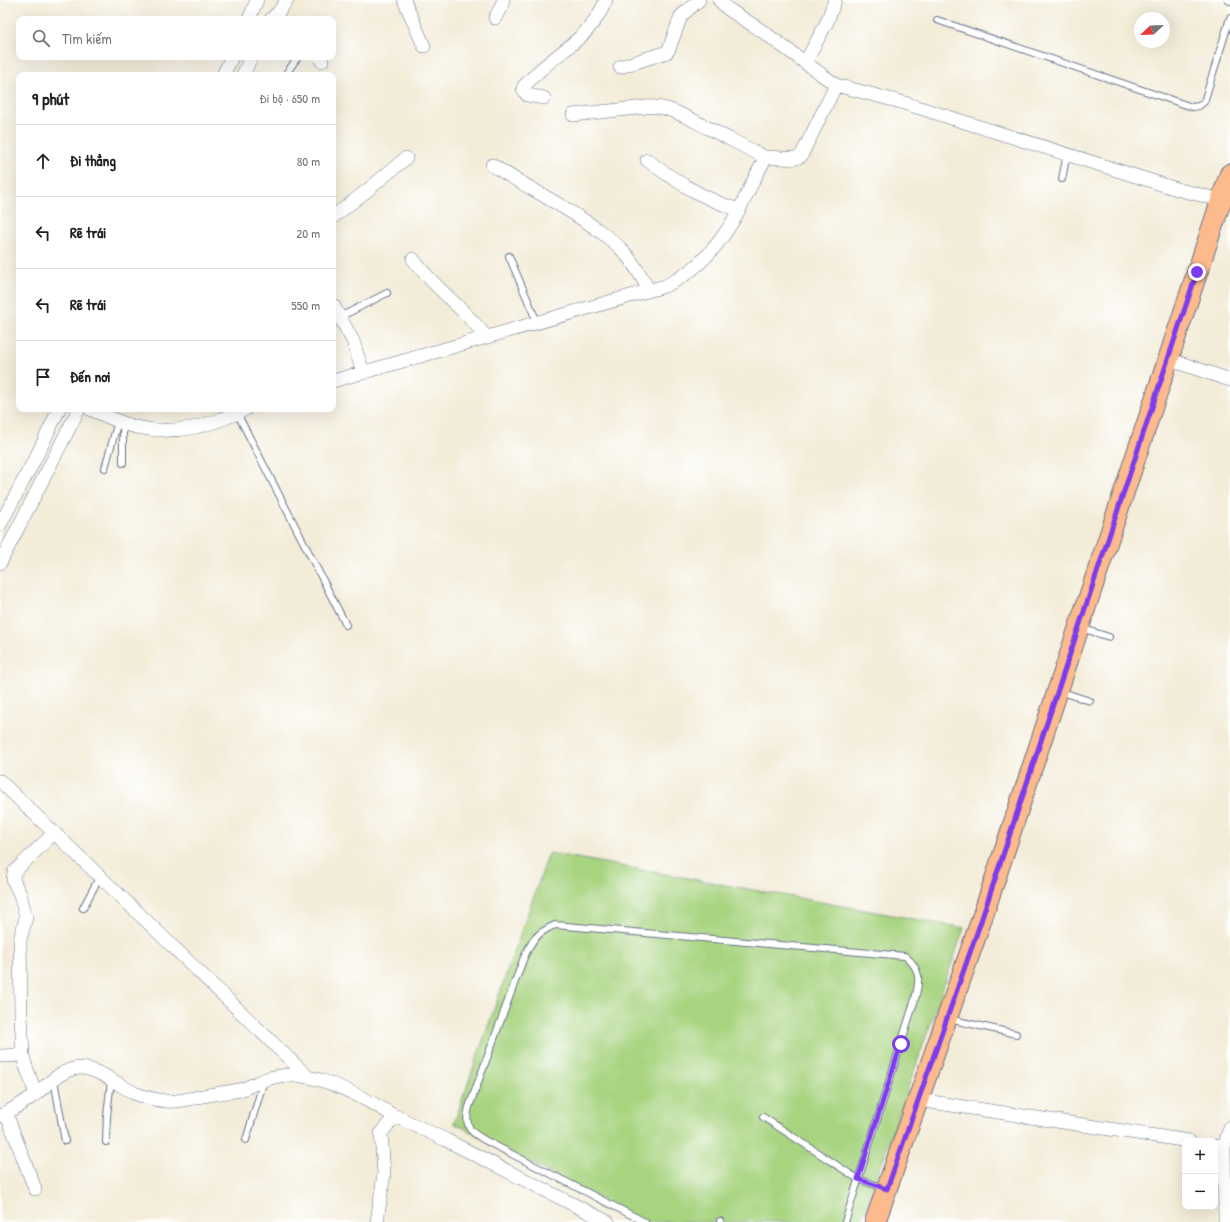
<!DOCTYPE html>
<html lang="vi">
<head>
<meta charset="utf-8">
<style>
  :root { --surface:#fff; --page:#f2f2f2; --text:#222; --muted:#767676; --line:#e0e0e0 }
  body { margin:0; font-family:"Patrick Hand",sans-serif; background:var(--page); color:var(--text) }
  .controls { position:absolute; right:12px; bottom:12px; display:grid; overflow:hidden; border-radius:8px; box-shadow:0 4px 16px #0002 }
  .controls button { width:36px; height:36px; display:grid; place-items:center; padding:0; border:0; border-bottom:1px solid var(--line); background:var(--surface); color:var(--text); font:20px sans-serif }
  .compass { position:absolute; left:1134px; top:12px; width:36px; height:36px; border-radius:50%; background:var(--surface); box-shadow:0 4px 16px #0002; rotate:247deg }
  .stop { position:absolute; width:12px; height:12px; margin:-9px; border:3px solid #7c3aed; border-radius:50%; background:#fff }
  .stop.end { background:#7c3aed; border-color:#fff; box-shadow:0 1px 4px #0008 }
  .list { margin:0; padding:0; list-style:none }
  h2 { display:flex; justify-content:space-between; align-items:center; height:52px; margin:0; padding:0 16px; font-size:17px }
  h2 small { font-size:13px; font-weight:400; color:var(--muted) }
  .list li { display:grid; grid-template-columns:26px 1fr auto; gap:12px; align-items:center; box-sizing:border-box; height:72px; padding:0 16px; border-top:1px solid var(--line) }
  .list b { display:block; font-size:15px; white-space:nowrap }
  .list em { font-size:13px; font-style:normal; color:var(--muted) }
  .icon { flex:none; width:22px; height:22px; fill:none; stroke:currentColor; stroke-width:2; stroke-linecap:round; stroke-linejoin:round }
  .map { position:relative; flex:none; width:1230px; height:1222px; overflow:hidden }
  .search { position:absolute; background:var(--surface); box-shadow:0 4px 16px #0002; left:16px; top:16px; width:320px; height:44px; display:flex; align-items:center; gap:10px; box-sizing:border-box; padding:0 14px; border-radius:8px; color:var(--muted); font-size:15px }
  .panel { position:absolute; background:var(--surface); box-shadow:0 4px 16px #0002; left:16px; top:72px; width:320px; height:340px; border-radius:8px }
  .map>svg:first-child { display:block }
  .green { fill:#a8d480; stroke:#62826f }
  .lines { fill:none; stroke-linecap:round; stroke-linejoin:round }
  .service-casing { stroke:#677189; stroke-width:8 }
  .minor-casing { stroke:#677189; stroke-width:14 }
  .primary-casing { stroke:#677189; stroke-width:22 }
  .service { stroke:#fff; stroke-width:6 }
  .minor { stroke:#fff; stroke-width:13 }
  .primary { stroke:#fcba8d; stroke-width:20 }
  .route { stroke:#7c3aed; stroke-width:5 }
</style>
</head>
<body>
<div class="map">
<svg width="1230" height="1222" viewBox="0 0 1230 1222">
  <rect width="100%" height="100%" fill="#fff"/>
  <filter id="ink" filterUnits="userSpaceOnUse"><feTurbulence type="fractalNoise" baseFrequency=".025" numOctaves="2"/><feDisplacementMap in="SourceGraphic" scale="8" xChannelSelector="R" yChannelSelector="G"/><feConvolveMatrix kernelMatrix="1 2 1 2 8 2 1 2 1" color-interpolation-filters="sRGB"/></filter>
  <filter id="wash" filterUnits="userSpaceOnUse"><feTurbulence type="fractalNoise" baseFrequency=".012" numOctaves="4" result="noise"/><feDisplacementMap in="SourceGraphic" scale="16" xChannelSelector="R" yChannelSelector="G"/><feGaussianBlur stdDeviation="0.9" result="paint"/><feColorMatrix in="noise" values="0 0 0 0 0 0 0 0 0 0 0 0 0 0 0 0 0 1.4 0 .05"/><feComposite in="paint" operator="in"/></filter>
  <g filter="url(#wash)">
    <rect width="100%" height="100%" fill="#f3ecd8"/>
    <path class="green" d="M549,853L964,928L861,1222H644L454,1123Z"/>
  </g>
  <g filter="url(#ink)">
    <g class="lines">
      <defs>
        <path id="service" d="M1228,0L1230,1
          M937,20L1192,107L1199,106L1204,102L1230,18
          M285,75L298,57
          M1062,179L1067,154
          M509,256L537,322
          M340,317L387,293
          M237,413L346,625
          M123,463V423
          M105,468L118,421
          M1081,628L1109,637
          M1059,691L1090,701
          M83,908L100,876
          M949,1019L1016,1034
          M54,1080L65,1141
          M763,1117L858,1179L884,1188
          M246,1140L264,1080
          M106,1142L107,1116L111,1080
          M720,1221V1222
          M645,1222L490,1143C472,1133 463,1129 469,1107L523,960C531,941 536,933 555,925L905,956C921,969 920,980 915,999L845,1222"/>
        <path id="minor" d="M404,0L424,46
          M272,18L278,13L287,0
          M495,18L502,5L503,0
          M249,19L257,0
          M319,57L322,61
          M805,63L827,22L835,0
          M620,67L667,52L669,49L681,16L699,0
          M223,75L232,57
          M243,75L251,57
          M836,85L901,102L1180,190L1221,200
          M544,98L527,95L523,89L524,86C529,81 534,76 539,71C566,47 591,36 606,0
          M573,115L646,107C669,105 690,119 710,129C729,139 748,148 766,158
          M647,160C678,183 702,198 739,210
          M492,165C525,186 559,203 591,225C602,233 613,240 622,250C633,261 641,276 649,290
          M333,217L369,189L406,158
          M413,259C434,288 465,309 486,337
          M333,305L353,341L363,373
          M1168,359L1230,380
          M333,381L665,286C700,270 723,241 740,208C749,191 756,173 766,158L769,157C779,157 792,161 801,156L836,85L762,31L728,9L719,0
          M90,409C104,415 120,423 136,427C176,436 210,426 246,409
          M0,525L39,451L59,409
          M0,563L79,409
          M0,781L135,910L308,1077
          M0,1056L23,1055
          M36,1094L25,1064L23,1055L21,1015L20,940L26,917L20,894L13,880L14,872L54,833
          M918,1100L1189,1141
          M6,1113L35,1189
          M0,1116C12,1110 25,1102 36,1094C49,1083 61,1070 79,1068C96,1067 119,1085 134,1093C144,1097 155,1100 166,1101C182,1103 198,1096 214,1094C224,1092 233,1092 243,1089C253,1085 263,1079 274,1077C315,1068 361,1097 395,1116L381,1133L384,1173L377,1222
          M395,1116L446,1140L608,1222
          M1217,1146L1224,1147L1230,1127
          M1224,1147L1225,1222"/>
        <path id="primary" d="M875,1222L980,924L1230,174"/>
      </defs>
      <use href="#service" class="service-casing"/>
      <use href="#minor" class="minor-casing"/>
      <use href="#primary" class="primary-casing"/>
      <use href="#service" class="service"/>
      <use href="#minor" class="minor"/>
      <use href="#primary" class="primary"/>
    </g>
  </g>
  <g class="lines" filter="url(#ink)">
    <path class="route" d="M901,1044L858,1179L887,1189L980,924L1197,272"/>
  </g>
</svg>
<div class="controls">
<button>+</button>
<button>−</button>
</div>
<svg class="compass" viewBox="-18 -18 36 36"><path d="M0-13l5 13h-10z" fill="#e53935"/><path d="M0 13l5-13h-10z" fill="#767676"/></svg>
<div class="stop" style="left:901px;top:1044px"></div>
<div class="stop end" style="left:1197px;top:272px"></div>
<div class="search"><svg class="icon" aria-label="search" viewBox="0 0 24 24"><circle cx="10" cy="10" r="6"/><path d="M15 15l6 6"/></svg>Tìm kiếm</div>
<section class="panel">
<h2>9 phút<small>Đi bộ · 650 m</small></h2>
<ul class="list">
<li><svg class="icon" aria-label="ahead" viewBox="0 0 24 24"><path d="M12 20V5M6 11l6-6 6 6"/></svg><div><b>Đi thẳng</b></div><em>80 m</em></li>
<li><svg class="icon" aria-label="left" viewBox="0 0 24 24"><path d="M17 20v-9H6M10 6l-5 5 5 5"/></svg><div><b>Rẽ trái</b></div><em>20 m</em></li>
<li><svg class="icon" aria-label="left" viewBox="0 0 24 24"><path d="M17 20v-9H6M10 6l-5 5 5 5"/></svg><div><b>Rẽ trái</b></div><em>550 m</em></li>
<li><svg class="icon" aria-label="arrive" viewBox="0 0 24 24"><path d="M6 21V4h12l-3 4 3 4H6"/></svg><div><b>Đến nơi</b></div></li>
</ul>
</section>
</div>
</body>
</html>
